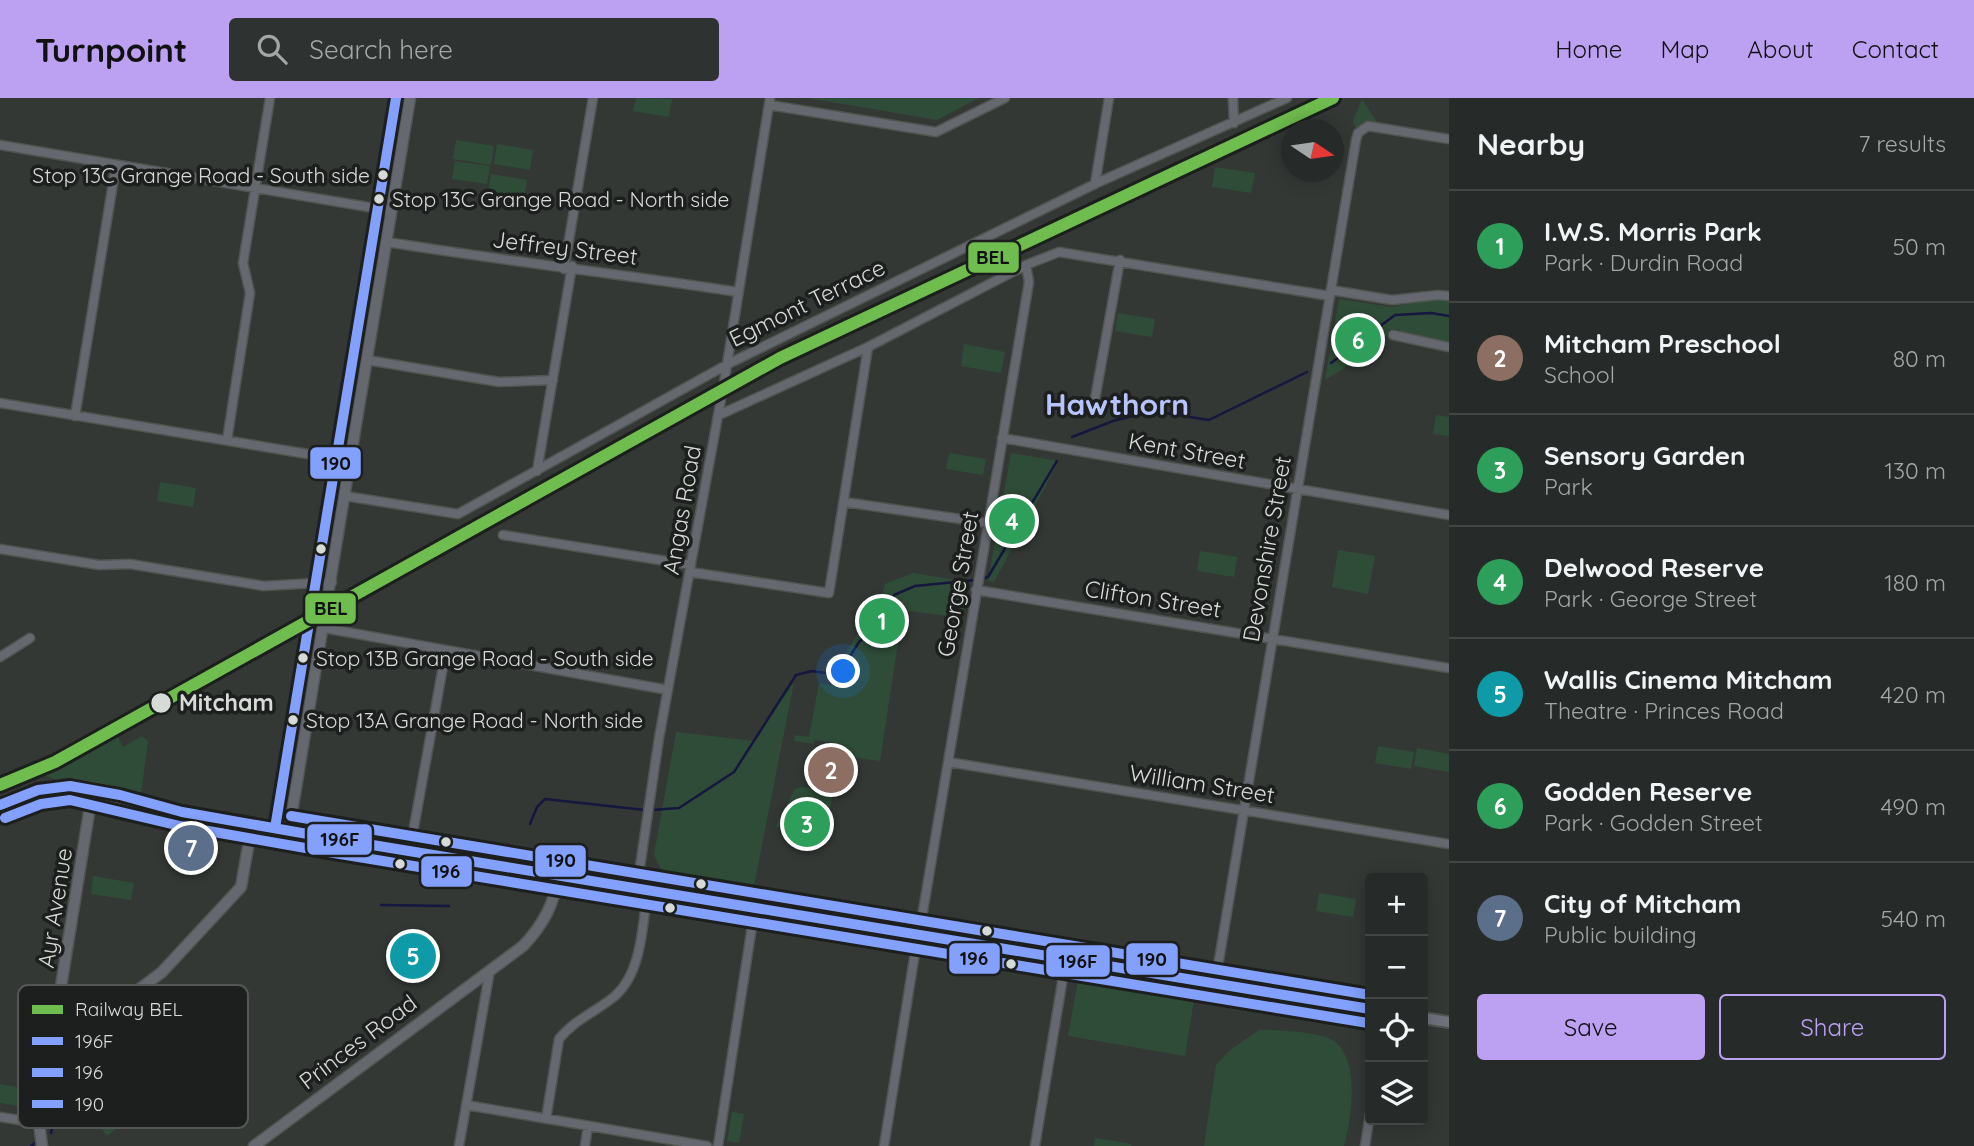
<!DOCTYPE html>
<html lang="en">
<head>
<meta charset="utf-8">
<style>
  :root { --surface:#262a28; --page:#2e3230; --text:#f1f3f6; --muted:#a4a7a8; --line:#424645; --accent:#bca0f2 }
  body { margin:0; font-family:Quicksand,sans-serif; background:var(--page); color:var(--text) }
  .controls { position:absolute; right:21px; bottom:21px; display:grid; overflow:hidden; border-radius:7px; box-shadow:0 4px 18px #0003 }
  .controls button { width:63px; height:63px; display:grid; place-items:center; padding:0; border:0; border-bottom:2px solid var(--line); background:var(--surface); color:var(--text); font:35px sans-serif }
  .compass { position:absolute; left:1281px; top:21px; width:63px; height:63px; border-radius:50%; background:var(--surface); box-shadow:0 4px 18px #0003; rotate:103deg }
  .you { position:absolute; left:844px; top:574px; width:24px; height:24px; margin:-18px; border:5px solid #fff; border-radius:50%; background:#1a73e8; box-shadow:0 0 0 10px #1a73e833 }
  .badge { display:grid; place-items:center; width:46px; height:46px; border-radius:50%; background:var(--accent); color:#fff; font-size:23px; font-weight:700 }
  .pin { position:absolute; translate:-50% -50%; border:4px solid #fff; box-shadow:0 2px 7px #0006 }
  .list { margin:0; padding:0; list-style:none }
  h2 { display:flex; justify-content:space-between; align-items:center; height:91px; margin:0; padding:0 28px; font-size:30px }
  h2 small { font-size:23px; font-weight:400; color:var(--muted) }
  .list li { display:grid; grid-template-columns:46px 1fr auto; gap:21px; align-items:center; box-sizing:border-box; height:112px; padding:0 28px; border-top:2px solid var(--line) }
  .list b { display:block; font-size:26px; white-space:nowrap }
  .list p { margin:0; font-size:23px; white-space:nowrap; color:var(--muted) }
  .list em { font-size:23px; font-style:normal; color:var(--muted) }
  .actions { display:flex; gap:14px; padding:21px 28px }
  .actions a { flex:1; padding:16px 0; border:2px solid var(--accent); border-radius:7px; text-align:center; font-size:24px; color:var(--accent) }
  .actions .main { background:var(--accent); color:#111 }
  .icon { flex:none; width:38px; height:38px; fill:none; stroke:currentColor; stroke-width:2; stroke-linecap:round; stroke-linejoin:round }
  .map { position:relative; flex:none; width:1449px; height:1048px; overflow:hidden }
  header { display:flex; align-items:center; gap:42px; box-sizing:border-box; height:98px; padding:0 35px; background:var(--accent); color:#111 }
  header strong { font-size:33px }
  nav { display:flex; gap:38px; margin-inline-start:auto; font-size:24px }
  .search { width:490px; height:63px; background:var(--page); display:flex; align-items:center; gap:18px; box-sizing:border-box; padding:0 24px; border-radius:7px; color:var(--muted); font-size:26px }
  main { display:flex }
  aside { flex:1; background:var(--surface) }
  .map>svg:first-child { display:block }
  .green { fill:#2f4c38 }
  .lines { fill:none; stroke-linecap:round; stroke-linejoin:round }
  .stream { stroke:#15173f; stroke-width:2.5 }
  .minor-casing { stroke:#515552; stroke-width:11 }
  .tertiary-casing { stroke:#515552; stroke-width:13 }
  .secondary-casing { stroke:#515552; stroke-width:14 }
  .minor { stroke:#65686f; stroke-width:8 }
  .tertiary { stroke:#65686f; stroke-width:10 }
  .secondary { stroke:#6f727b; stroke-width:10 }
  .bus-1-casing { stroke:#1c1f1d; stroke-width:16 }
  .bus-2-casing { stroke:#1c1f1d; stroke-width:16 }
  .bus-3-casing { stroke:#1c1f1d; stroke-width:16 }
  .bus-1 { stroke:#83a1fc; stroke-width:10 }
  .bus-2 { stroke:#83a1fc; stroke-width:10 }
  .bus-3 { stroke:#83a1fc; stroke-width:10 }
  .rail-1-casing { stroke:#1c1f1d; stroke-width:18 }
  .rail-1 { stroke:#6fbd4e; stroke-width:12 }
  .bus-dot { fill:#d7dbd8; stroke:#1c1f1d; stroke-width:2.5 }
  .labels { text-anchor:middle; stroke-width:7; stroke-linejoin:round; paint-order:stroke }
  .bus-label { font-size:21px; fill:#d7dbd8; stroke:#1c1f1d; text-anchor:start }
  .street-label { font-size:23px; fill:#d7dbd8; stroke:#1c1f1d }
  .stop-label { font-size:23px; font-weight:bold; fill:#d7dbd8; stroke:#1c1f1d; text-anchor:start }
  .district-label { font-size:30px; font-weight:bold; fill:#b7c3fb; stroke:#1c1f1d }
  .key { fill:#1c1f1d; stroke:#545755; stroke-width:2 }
  .key-label { font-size:19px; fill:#d7dbd8 }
  .line-badge { stroke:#1c1f1d; stroke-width:2.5 }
  .pale-badge-label { font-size:19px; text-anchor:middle; font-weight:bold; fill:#111 }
</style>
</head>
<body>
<header>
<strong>Turnpoint</strong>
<div class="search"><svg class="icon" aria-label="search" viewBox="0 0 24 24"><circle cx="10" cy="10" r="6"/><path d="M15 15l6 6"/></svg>Search here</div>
<nav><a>Home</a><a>Map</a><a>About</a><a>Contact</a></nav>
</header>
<main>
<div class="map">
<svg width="1449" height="1048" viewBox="0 0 1449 1048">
  <rect width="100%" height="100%" fill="#333835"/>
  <path class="green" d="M636,0L672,1L669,19L633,13Z
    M808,0H979L937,22Z
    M1362,1L1380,29L1358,35L1353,23Z
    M456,42L494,48L491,67L453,61Z
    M497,46L533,52L530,72L494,66Z
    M455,63L490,68L487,86L452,81Z
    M1215,69L1255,75L1251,95L1212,89Z
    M491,76L527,82L524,100L488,94Z
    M1439,200L1449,202V245L1403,237L1399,231L1389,232L1382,246L1325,282L1339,201L1391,209Z
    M1118,215L1155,221L1152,239L1115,233Z
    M964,246L1005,254L1001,275L961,268Z
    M1436,317L1449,319V338L1433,336Z
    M949,355L986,361L983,377L946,371Z
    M1011,355L1059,363L994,484L988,483Z
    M160,384L196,390L193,409L157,403Z
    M1338,452L1375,458L1368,496L1332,489Z
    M1200,453L1237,459L1234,479L1197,473Z
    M913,475L968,484L962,520L903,512L880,663L836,657L837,645L815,642L813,646L794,643L795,637L809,639L819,585L833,588L843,581L847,568L839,566L863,527V515L876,517L885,486Z
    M794,584L753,793L672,779L662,773L654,757L676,634L754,643Z
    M118,638L123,649L142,638L148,643L141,696L59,683L41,676Z
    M1378,648L1414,654L1411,671L1375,665Z
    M1417,650L1449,656V674L1414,668Z
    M803,689L833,694L826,737L775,729L795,691Z
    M93,778L134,785L131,802L91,796Z
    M1319,795L1356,801L1353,819L1316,813Z
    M1078,882L1194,902L1185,958L1068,938Z
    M1259,932C1276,932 1321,933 1334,943C1361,964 1351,1020 1344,1048H1204L1216,967L1229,953Z
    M0,986L33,992L30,1010L0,1005Z
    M123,1002L134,1016L107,1038L96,1023Z
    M732,1014L744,1016L739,1045L727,1043Z
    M1095,1040L1132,1046L1131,1048H1094Z"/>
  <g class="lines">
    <path class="stream" d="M1331,265L1395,217L1431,215L1449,218
      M1072,339L1113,323L1152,313L1209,322L1307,274
      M982,481L988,479L1057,363
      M652,712L679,710L734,674L796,577L812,573L838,577L859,544L878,526L894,497L915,488L976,482
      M530,726L537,709L545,701L645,712
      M381,807L449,808
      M51,1035L54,1020L98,996L216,913
      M31,1048L39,1042"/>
    <defs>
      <path id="minor" d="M1233,0L1234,25
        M769,7L936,34L1005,0
        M0,47L392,113
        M1095,86L1109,0
        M387,144C504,163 621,176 738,194
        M564,171L593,0
        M1331,192L1392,202L1438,197L1449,198
        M1393,237L1449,249
        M367,262L499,284L553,282
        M1095,301L1120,162
        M0,305L350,363
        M719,317L868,249L1026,167L1059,154L1330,198
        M75,318L116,67
        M1002,340L1449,417
        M227,342L250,195L243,165L270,0
        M537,373L572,168
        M345,398L458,416L728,266L1099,84L1287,0
        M844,404L988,425
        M503,437L691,467
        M0,451L99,467L130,466L264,488L332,484
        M690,474L829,495L868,249
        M976,492L1449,570
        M324,530L668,592
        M0,559L30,540
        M948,664L1449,746
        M410,751L446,552
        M637,789L659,640L724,285L770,0
        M923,813L1029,184L1026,167
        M1215,886L1356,42L1358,35L1368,28L1449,41
        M466,1007L707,1048
        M0,1019L39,1025
        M546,1021L559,941C574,922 597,913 615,898C643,873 642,826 648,791
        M459,1048L490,872
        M585,1048L588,1028
        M718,1048L755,809
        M884,1048L918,836
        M1035,1048L1066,861
        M1365,1048L1370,1016"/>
      <path id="tertiary" d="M289,732L410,0
        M53,948L68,946L162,874L241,789L252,726
        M42,1048L39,1025L91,702
        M254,1048L523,848C544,826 554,806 559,776"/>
      <path id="secondary" d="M0,707C15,701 31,693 47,690C82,684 123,697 156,707
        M0,717L41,703L64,698L182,714L1370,911
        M1423,920L1449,924"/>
    </defs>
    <use href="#minor" class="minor-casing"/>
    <use href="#tertiary" class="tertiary-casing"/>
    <use href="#secondary" class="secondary-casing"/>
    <use href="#minor" class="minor"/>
    <use href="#tertiary" class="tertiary"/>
    <use href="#secondary" class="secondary"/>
    <defs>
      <path id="bus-1" d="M0,707L38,692L70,688L120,697L182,714L336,741L1370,911"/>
      <path id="bus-2" d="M5,720L41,706L70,702L180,728L334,755L1368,925"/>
      <path id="bus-3" d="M291,718L1370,897
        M275,730L396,0"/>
    </defs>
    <use href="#bus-1" class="bus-1-casing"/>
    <use href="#bus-2" class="bus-2-casing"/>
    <use href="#bus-3" class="bus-3-casing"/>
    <use href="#bus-1" class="bus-1"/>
    <use href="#bus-2" class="bus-2"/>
    <use href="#bus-3" class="bus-3"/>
    <defs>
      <path id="rail-1" d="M0,687L55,664L780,260L1333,0"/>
    </defs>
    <use href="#rail-1" class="rail-1-casing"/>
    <use href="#rail-1" class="rail-1"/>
  </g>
  <g class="bus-dot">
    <circle cx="383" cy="77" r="6"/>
    <circle cx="379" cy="101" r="6"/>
    <circle cx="321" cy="451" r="6"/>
    <circle cx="303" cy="560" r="6"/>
    <circle cx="161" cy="605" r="11"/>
    <circle cx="293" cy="622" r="6"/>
    <circle cx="446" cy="744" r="6"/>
    <circle cx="400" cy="766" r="6"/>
    <circle cx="701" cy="786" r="6"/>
    <circle cx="670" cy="810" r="6"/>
    <circle cx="987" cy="833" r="6"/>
    <circle cx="1011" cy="866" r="6"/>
  </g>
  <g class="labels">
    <g class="bus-label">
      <text x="370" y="85" text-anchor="end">Stop 13C Grange Road - South side</text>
      <text x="392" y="109">Stop 13C Grange Road - North side</text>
      <text x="316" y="568">Stop 13B Grange Road - South side</text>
      <text x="306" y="630">Stop 13A Grange Road - North side</text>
    </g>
    <g class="street-label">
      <text transform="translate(565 150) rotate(7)" y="8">Jeffrey Street</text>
      <text transform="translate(807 205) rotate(-26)" y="8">Egmont Terrace</text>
      <text transform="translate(1187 353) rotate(10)" y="8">Kent Street</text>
      <text transform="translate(682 412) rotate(-80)" y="8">Angas Road</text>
      <text transform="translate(1267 451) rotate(-80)" y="8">Devonshire Street</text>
      <text transform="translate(958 486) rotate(-80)" y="8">George Street</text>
      <text transform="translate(1153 501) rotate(9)" y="8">Clifton Street</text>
      <text transform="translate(1202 686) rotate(9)" y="8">William Street</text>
      <text transform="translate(55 810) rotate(-81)" y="8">Ayr Avenue</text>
      <text transform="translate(358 944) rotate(-37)" y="8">Princes Road</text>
    </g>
    <g class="stop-label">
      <text x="179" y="613">Mitcham</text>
    </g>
    <g class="district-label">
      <text x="1117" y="317">Hawthorn</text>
    </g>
  </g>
  <rect x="18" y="887" width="230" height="143" rx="10" class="key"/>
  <rect x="32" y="907" width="31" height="9" fill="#6fbd4e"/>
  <rect x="32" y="939" width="31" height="8" fill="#83a1fc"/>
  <rect x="32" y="970" width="31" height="9" fill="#83a1fc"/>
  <rect x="32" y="1002" width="31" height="8" fill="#83a1fc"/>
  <g class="key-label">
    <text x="75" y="918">Railway BEL</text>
    <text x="75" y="950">196F</text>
    <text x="75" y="981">196</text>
    <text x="75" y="1013">190</text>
  </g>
  <g class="line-badge">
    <rect x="967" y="143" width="53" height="33" rx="7" fill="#6fbd4e"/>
    <rect x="309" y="348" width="53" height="34" rx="7" fill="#83a1fc"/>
    <rect x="304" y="494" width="53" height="33" rx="7" fill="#6fbd4e"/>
    <rect x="306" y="725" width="67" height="33" rx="7" fill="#83a1fc"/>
    <rect x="534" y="746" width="53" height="34" rx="7" fill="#83a1fc"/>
    <rect x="420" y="757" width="53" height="33" rx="7" fill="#83a1fc"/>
    <rect x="948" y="844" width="53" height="33" rx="7" fill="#83a1fc"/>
    <rect x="1125" y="844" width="54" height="34" rx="7" fill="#83a1fc"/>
    <rect x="1045" y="846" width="66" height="34" rx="7" fill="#83a1fc"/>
  </g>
  <g class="pale-badge-label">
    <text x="993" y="166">BEL</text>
    <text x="336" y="372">190</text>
    <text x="331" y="517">BEL</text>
    <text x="340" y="748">196F</text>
    <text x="561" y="769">190</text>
    <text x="446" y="780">196</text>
    <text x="974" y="867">196</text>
    <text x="1152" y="868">190</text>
    <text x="1078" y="870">196F</text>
  </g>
</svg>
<div class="controls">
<button>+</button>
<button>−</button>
<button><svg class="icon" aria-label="locate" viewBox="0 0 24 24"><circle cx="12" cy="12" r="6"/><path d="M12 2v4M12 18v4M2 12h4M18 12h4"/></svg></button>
<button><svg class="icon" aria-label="layers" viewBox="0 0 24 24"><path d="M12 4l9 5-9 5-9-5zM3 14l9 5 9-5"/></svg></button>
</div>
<svg class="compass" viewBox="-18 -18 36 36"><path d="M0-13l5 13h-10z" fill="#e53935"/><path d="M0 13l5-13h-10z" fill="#a4a7a8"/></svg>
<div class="you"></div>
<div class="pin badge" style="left:882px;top:523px;background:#2e9e5b">1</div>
<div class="pin badge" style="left:831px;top:672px;background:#8d6e63">2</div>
<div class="pin badge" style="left:807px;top:726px;background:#2e9e5b">3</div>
<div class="pin badge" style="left:1012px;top:423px;background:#2e9e5b">4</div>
<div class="pin badge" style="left:413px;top:858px;background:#0f9aa8">5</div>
<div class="pin badge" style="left:1358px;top:242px;background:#2e9e5b">6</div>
<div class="pin badge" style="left:191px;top:750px;background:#5c6f8a">7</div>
</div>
<aside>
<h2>Nearby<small>7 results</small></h2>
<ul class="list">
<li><span class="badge" style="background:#2e9e5b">1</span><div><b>I.W.S. Morris Park</b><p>Park · Durdin Road</p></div><em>50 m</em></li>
<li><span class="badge" style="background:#8d6e63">2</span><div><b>Mitcham Preschool</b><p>School</p></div><em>80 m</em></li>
<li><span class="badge" style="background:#2e9e5b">3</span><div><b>Sensory Garden</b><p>Park</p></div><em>130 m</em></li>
<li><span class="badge" style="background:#2e9e5b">4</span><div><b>Delwood Reserve</b><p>Park · George Street</p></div><em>180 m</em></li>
<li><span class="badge" style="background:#0f9aa8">5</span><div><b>Wallis Cinema Mitcham</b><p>Theatre · Princes Road</p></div><em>420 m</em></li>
<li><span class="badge" style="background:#2e9e5b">6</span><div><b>Godden Reserve</b><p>Park · Godden Street</p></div><em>490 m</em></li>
<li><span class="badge" style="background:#5c6f8a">7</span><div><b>City of Mitcham</b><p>Public building</p></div><em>540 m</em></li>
</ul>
<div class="actions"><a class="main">Save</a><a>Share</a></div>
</aside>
</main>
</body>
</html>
